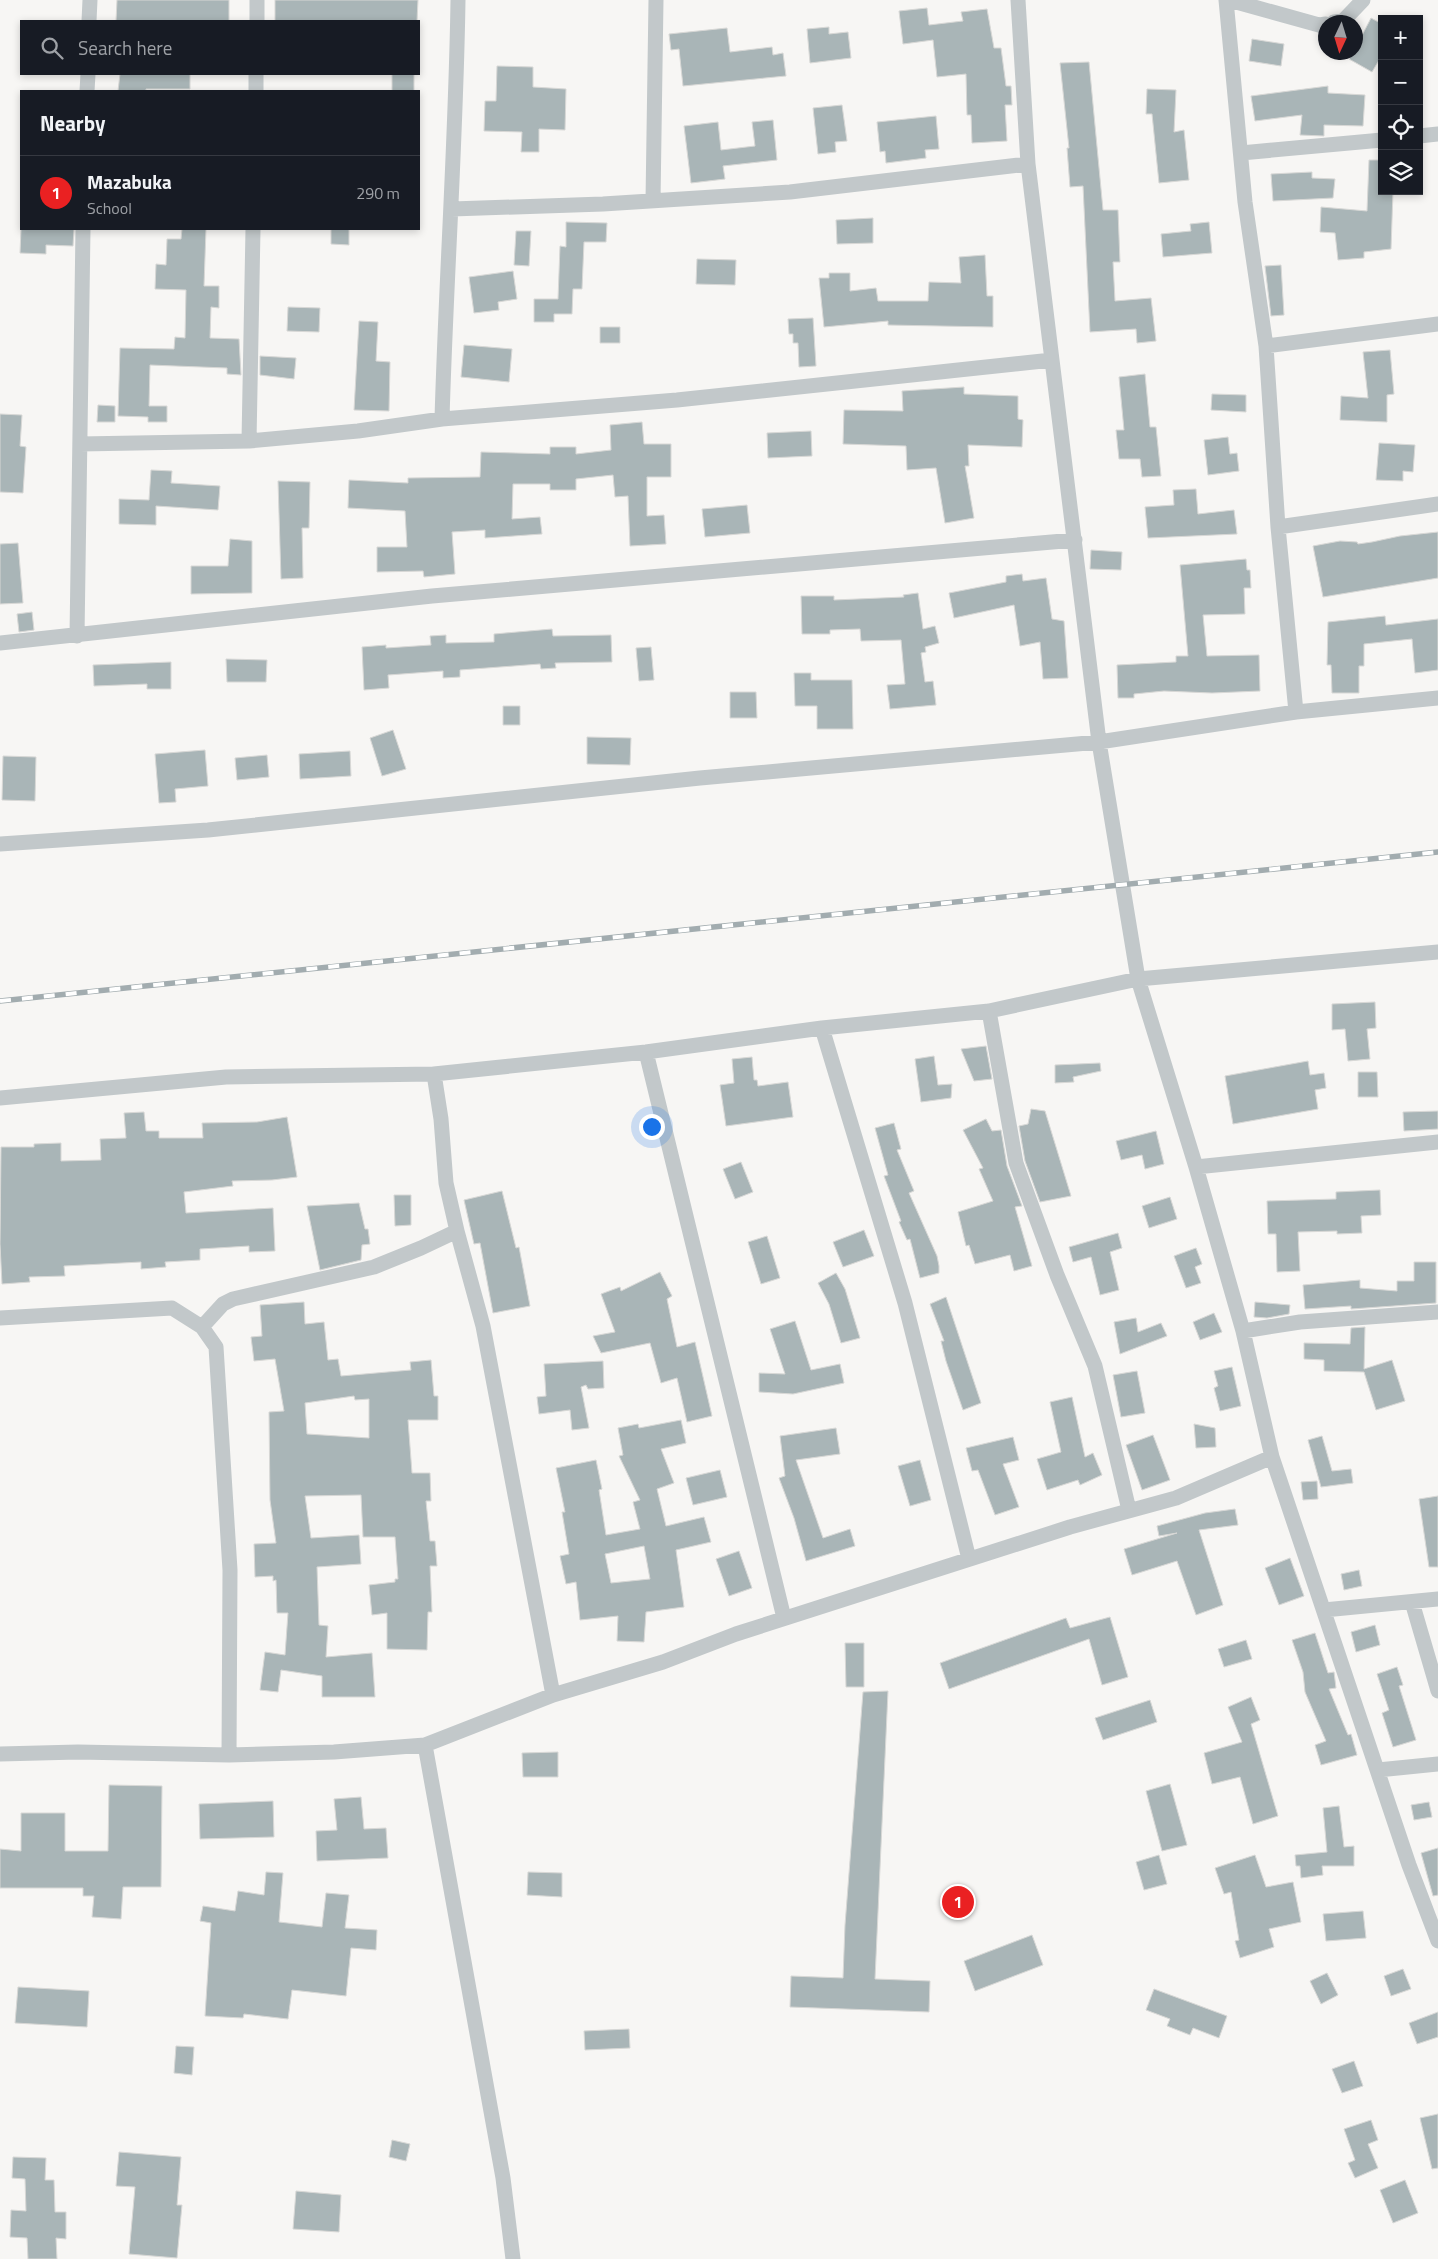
<!DOCTYPE html>
<html lang="en">
<head>
<meta charset="utf-8">
<style>
  :root { --surface:#171b24; --page:#20242c; --text:#f1f3f6; --muted:#9ea1a6; --line:#363941; --accent:#ea2122 }
  body { margin:0; font-family:"Titillium Web",sans-serif; background:var(--page); color:var(--text) }
  .controls { position:absolute; right:15px; top:15px; display:grid; overflow:hidden; border-radius:0px; box-shadow:0 2px 8px #0003 }
  .controls button { width:45px; height:45px; display:grid; place-items:center; padding:0; border:0; border-bottom:1px solid var(--line); background:var(--surface); color:var(--text); font:25px sans-serif }
  .compass { position:absolute; left:1318px; top:15px; width:45px; height:45px; border-radius:50%; background:var(--surface); box-shadow:0 2px 8px #0003; rotate:184deg }
  .you { position:absolute; left:651px; top:1126px; width:18px; height:18px; margin:-12px; border:4px solid #fff; border-radius:50%; background:#1a73e8; box-shadow:0 0 0 8px #1a73e833 }
  .badge { display:grid; place-items:center; width:32px; height:32px; border-radius:50%; background:var(--accent); color:#fff; font-size:16px; font-weight:700 }
  .pin { position:absolute; translate:-50% -50%; border:2px solid #fff; box-shadow:0 1px 5px #0006 }
  .list { margin:0; padding:0; list-style:none }
  h2 { display:flex; justify-content:space-between; align-items:center; height:65px; margin:0; padding:0 20px; font-size:21px }
  h2 small { font-size:16px; font-weight:400; color:var(--muted) }
  .list li { display:grid; grid-template-columns:32px 1fr auto; gap:15px; align-items:center; box-sizing:border-box; height:75px; padding:0 20px; border-top:1px solid var(--line) }
  .list b { display:block; font-size:19px; white-space:nowrap }
  .list p { margin:0; font-size:16px; white-space:nowrap; color:var(--muted) }
  .list em { font-size:16px; font-style:normal; color:var(--muted) }
  .icon { flex:none; width:28px; height:28px; fill:none; stroke:currentColor; stroke-width:2; stroke-linecap:round; stroke-linejoin:round }
  .map { position:relative; flex:none; width:1438px; height:2259px; overflow:hidden }
  .search { position:absolute; background:var(--surface); box-shadow:0 2px 8px #0003; left:20px; top:20px; width:400px; height:55px; display:flex; align-items:center; gap:12px; box-sizing:border-box; padding:0 18px; border-radius:0px; color:var(--muted); font-size:19px }
  .panel { position:absolute; background:var(--surface); box-shadow:0 2px 8px #0003; left:20px; top:90px; width:400px; height:140px; border-radius:0px }
  .map>svg:first-child { display:block }
  .building { fill:#a9b5b7; stroke:#d8d8d6; fill-rule:evenodd }
  .lines { fill:none; stroke-linecap:round; stroke-linejoin:round }
  .minor { stroke:#c2c8ca; stroke-width:15 }
  .rail-casing { stroke:#a2acaf; stroke-width:5.5 }
  .rail { stroke:#fff; stroke-width:4; stroke-dasharray:11; stroke-linecap:butt }
</style>
</head>
<body>
<div class="map">
<svg width="1438" height="2259" viewBox="0 0 1438 2259">
  <rect width="100%" height="100%" fill="#f7f6f4"/>
  <path class="building" d="M117,0H229V21H116Z
    M275,0H418L417,21H275Z
    M927,8L929,25L963,21L961,12L987,9L994,48H1001L1006,86H1011L1012,105H1005L1007,141L972,143L971,115H967L966,74L937,77L933,40L903,44L899,11Z
    M1371,18L1382,24V55L1372,72L1349,59L1352,52H1356V47Z
    M829,27V34L848,32L851,58L810,63L807,29Z
    M727,28L730,52L772,47L773,55L783,53L786,76L683,86L679,49L671,50L669,34Z
    M1252,39L1284,44L1281,66L1249,61Z
    M1089,62L1103,210H1118L1120,262H1113L1115,301L1151,298L1156,341L1137,343L1136,329L1090,332L1083,186L1070,187L1067,148H1069L1060,63Z
    M497,66L533,67V87L566,89L565,130L539,129V152H521L522,132L484,131L485,101H496Z
    M120,74H190V89H146V91H118Z
    M392,74H414V91H392Z
    M1328,86V93L1365,95L1363,126L1324,125V136L1300,135L1302,115L1255,121L1251,96Z
    M1147,89L1176,90L1174,132L1184,130L1189,180L1159,183L1152,114H1146Z
    M842,105L847,141L835,142L836,152L818,154L813,108Z
    M936,116L939,149L925,150L926,158L886,163L885,151L880,152L877,122Z
    M773,120L777,160L723,166L725,179L691,183L684,126L718,122L721,150L755,146L752,122Z
    M1369,160H1382V191H1393L1391,249L1364,252V258L1338,260L1335,233L1320,232L1321,207L1367,211Z
    M1312,172V178L1335,179L1333,198L1273,201L1271,174Z
    M873,218V243L837,244L836,220Z
    M566,222L607,223L606,242H584L582,289H573L572,314H554V322H534V299H558L560,246L566,247Z
    M1209,222L1212,253L1163,257L1161,234L1191,231L1190,224Z
    M21,229H74L73,246L46,245V254L20,253Z
    M182,229H206L204,286H219V308L211,307L210,338L239,339L241,375L227,374V368L150,365L149,406H167V422H148V417L118,416L120,348L174,349L175,337L185,338L186,290L155,289L156,264L166,265L167,239H181Z
    M331,229H349V245L331,244Z
    M516,231H531L529,266L514,265Z
    M985,255L987,296H993V327L888,325V321L824,327L819,278H829V273H850V291L876,288L878,301H928L929,282L961,283L959,257Z
    M697,259L736,260L735,285L696,284Z
    M1281,265L1284,315L1271,316L1265,266Z
    M513,271L517,299L498,302L499,310L474,313L469,277Z
    M288,307L320,308L319,332L287,331Z
    M813,318L816,366L799,367L798,343H793V334H789L788,319Z
    M359,321L378,322L376,361L390,362L389,411L354,410Z
    M600,327H620V343H600Z
    M464,345L512,349L509,382L461,377Z
    M1390,350L1394,394L1387,395V422L1340,420L1341,396L1368,398L1363,352Z
    M260,356L296,358L294,379L260,375Z
    M1145,374L1150,427H1156L1161,476L1142,477L1140,459H1119L1116,430H1124L1119,377Z
    M964,387V394L1018,396V419L1023,420L1022,447L968,445L969,466H965L974,518L945,523L936,468L907,470L906,446L843,444L844,410L903,411L902,391Z
    M1212,394L1246,395V412L1211,410Z
    M98,405L115,406V422H97Z
    M0,414L22,415L20,446L26,447L23,493L0,492Z
    M642,422L644,444H671V477H647V516L664,515L666,544L630,546L628,496L615,497L613,475L576,479V490H550V484H513L512,519L540,517L542,534L485,538V530L452,532L455,574L424,577L423,571L377,572V547H407L405,511L348,508L349,480L408,483V478L480,477L481,452L550,454V447H576V454L611,450L610,425Z
    M811,431L812,456L768,458L767,433Z
    M1228,437L1230,454L1237,453L1239,471L1208,475L1204,440Z
    M1379,443L1415,445L1413,472L1403,471V481L1376,480Z
    M151,470L172,471L171,483L220,486L218,510L156,506V525L119,524V499L149,500Z
    M278,481L310,482L309,528H302L303,578L281,579Z
    M1196,489L1198,514L1234,510L1237,534L1148,538L1145,507L1174,505L1173,490Z
    M747,505L750,533L705,537L702,509Z
    M1438,532V578L1323,597L1313,546L1340,541L1357,542L1358,544L1372,542L1400,536Z
    M230,539L252,541V593L191,594V566H228Z
    M18,543L23,603L0,604V544Z
    M1091,550L1122,552L1121,570L1090,569Z
    M1246,559L1247,570H1250L1251,588H1244L1245,614L1203,615L1207,656L1259,655L1260,691L1212,693L1164,691L1134,694V698H1118L1117,665L1176,662V656H1188L1180,565Z
    M1022,574L1023,581L1046,578L1052,619L1064,621L1068,678L1043,679L1040,642L1020,646L1014,605L954,618L949,593L1006,582V576Z
    M918,593L923,629L935,626L939,643L925,647L926,652L921,653L925,682L933,681L936,705L890,709L887,685L905,684L901,640L861,641L860,629L830,630V634H802L801,596H834V600L904,597L903,595Z
    M32,612L34,630L19,632L17,614Z
    M1385,616L1386,625L1438,619V670L1415,673L1412,639L1364,644V666H1359V693H1332L1331,665H1327L1328,622Z
    M552,629L553,636L611,635L612,662L555,663L556,668L541,669L540,664L460,670V677L443,678V671L388,675L389,688L364,690L362,647L386,645V648L431,645L430,636L446,635V643L494,642V634Z
    M651,647L654,680L639,681L636,648Z
    M226,659L267,660L266,682H227Z
    M171,662V689H147V684L94,686L93,665Z
    M794,673H811V680H852L853,729H817V706H795Z
    M730,692H756L757,718H730Z
    M503,706H520V725H503Z
    M393,730L406,769L382,776L370,738Z
    M587,737L631,738L630,765L587,764Z
    M205,750L208,786L175,789L176,802L159,803L155,754Z
    M350,751L351,776L300,779L299,754Z
    M267,755L269,777L237,780L235,758Z
    M3,756L36,757L35,801L2,800Z
    M1375,1002L1376,1028L1367,1029L1370,1059L1348,1061L1345,1029L1332,1030V1004Z
    M986,1046L992,1079L974,1081L961,1049Z
    M934,1056L938,1085L952,1084L951,1098L921,1102L915,1059Z
    M752,1057L754,1080H757L758,1086L788,1082L793,1117L726,1126L720,1085L734,1083L732,1059Z
    M1308,1061L1310,1075L1324,1073L1326,1088L1315,1090L1318,1109L1233,1124L1225,1076Z
    M1100,1063L1101,1071L1073,1077L1074,1082L1055,1083V1065Z
    M1358,1072H1377L1378,1097H1358Z
    M1031,1109L1045,1111L1071,1196L1040,1202L1025,1161L1019,1126L1028,1124Z
    M1438,1111V1129L1404,1131L1403,1112Z
    M144,1112L146,1131H159V1138H203L202,1123L257,1122L287,1117L297,1177L272,1180L232,1181L233,1186L184,1192L186,1213L273,1208L275,1251L249,1252V1246L200,1249V1260L165,1262L166,1267L141,1269V1262L64,1266L65,1276L29,1277L30,1282L2,1284L0,1244L1,1147H34V1144L61,1143V1161L101,1160L100,1139L126,1138L124,1113Z
    M986,1119L992,1131L1001,1130L1007,1166L1022,1206L1015,1207L1032,1266L1014,1271L1010,1255L975,1264L969,1245L966,1246L958,1212L993,1201L979,1169L983,1168L963,1130Z
    M894,1123L901,1149L897,1150L914,1191L909,1193L937,1256L939,1266V1273L920,1278L910,1239L907,1240L899,1222L901,1221L884,1176L888,1175L875,1128Z
    M1156,1131L1164,1164L1145,1169L1142,1155L1121,1160L1116,1141Z
    M741,1162L753,1192L735,1199L723,1169Z
    M1380,1190L1381,1215L1361,1216L1362,1233L1337,1234V1231L1298,1232L1300,1271L1277,1272L1276,1234H1268L1267,1201L1336,1199V1192Z
    M502,1191L516,1248L519,1247L530,1306L493,1313L480,1243L474,1244L464,1200Z
    M394,1195H411V1225L395,1226Z
    M1170,1197L1177,1219L1149,1228L1142,1206Z
    M359,1203L365,1229H368L370,1244L362,1245L361,1260L320,1270L307,1206Z
    M864,1230L874,1256L843,1267L833,1242Z
    M1118,1233L1122,1248L1110,1252L1119,1290L1100,1295L1091,1257L1073,1262L1069,1247Z
    M767,1236L780,1278L761,1284L748,1242Z
    M1196,1248L1202,1264L1195,1267L1201,1283L1186,1288L1174,1256Z
    M1414,1262H1436V1303L1351,1309V1306L1305,1309L1303,1285L1360,1280V1288L1397,1291V1281H1414Z
    M660,1272L672,1296L667,1299L677,1347L695,1342L712,1416L687,1422L677,1378L661,1383L650,1343L601,1353L593,1336L615,1332L601,1294L620,1287L621,1291Z
    M836,1273L845,1289L860,1338L841,1343L829,1304L818,1283Z
    M946,1297L981,1403L963,1410L946,1361L941,1341H944L930,1304Z
    M304,1302L305,1324L324,1322L328,1360L338,1359L341,1376L411,1370L410,1362L431,1360L434,1396H438V1420H408L412,1473H430L431,1501H426L430,1541H435L437,1566H430L432,1612H428L427,1650L387,1649V1613L372,1615L369,1585L395,1582V1579H398L395,1537H363L361,1495L305,1496L311,1538L359,1535L361,1564L317,1567L319,1625L328,1626L326,1657L372,1653L375,1697H322V1676L281,1670L278,1692L260,1690L265,1652L285,1655L288,1613H277L276,1580L273,1581V1576L255,1577L254,1544L276,1543L270,1500L269,1412L284,1411L275,1359L254,1361L251,1337L262,1336L260,1305ZM354,1396L355,1400L369,1399V1438L307,1434L305,1403Z
    M1255,1302L1290,1305L1289,1314L1267,1318L1254,1317Z
    M1214,1313L1222,1332L1200,1340L1193,1322Z
    M1136,1318L1138,1332L1161,1323L1167,1336L1120,1354L1114,1322Z
    M795,1321L811,1370L840,1364L844,1383L793,1394L759,1392V1373L785,1374L770,1329Z
    M1365,1327L1364,1369L1392,1360L1405,1401L1376,1410L1364,1372L1324,1371V1360L1304,1359V1343L1350,1344L1351,1328Z
    M603,1361L604,1388L588,1389L586,1385L581,1387L589,1428L572,1430L570,1410L539,1414L537,1397L546,1396L544,1364Z
    M1232,1367L1241,1406L1220,1411L1214,1388L1218,1386L1214,1371Z
    M1137,1371L1145,1413L1121,1417L1113,1375Z
    M1072,1397L1085,1457L1093,1453L1102,1475L1080,1485L1078,1480L1047,1490L1037,1459L1061,1452L1050,1402Z
    M681,1420L686,1443L661,1449L674,1483L657,1489L666,1526L704,1517L711,1542L676,1550L684,1607L646,1612L644,1642L617,1641L618,1616L580,1620L576,1582L566,1584L560,1556L569,1554L562,1512H565L556,1468L596,1460L602,1489L599,1490L606,1535L640,1529L633,1502L640,1500L619,1456L623,1455L618,1428L638,1424L639,1428ZM644,1546L650,1579L611,1583L605,1554Z
    M1194,1424L1215,1428L1216,1447L1196,1448Z
    M836,1428L840,1454L796,1460L823,1538L850,1529L855,1546L806,1561L794,1518L779,1478L785,1476L780,1436Z
    M1153,1435L1170,1480L1142,1490L1126,1445Z
    M1322,1436L1332,1471L1351,1469L1353,1483L1321,1487L1308,1440Z
    M1013,1437L1019,1460L1003,1464L1019,1507L995,1515L978,1470L972,1471L966,1448Z
    M920,1460L931,1500L910,1506L898,1466Z
    M720,1470L727,1497L693,1505L686,1478Z
    M1317,1481L1318,1499L1303,1500L1301,1482Z
    M1438,1496V1567H1429L1419,1499Z
    M1235,1509L1238,1525L1199,1530L1223,1605L1196,1615L1177,1561L1132,1575L1124,1549L1177,1533L1159,1536L1157,1526L1205,1513Z
    M739,1551L752,1588L729,1596L716,1559Z
    M1290,1558L1304,1596L1279,1605L1265,1568Z
    M1359,1570L1362,1586L1344,1590L1341,1574Z
    M1110,1617L1128,1677L1102,1685L1089,1639L949,1689L940,1663L1066,1618L1070,1628Z
    M1375,1625L1380,1645L1356,1652L1351,1632Z
    M1315,1633L1328,1673L1334,1672L1336,1688L1329,1689L1348,1735L1351,1734L1357,1755L1321,1765L1315,1745L1326,1741L1305,1692L1303,1672L1292,1640Z
    M1246,1640L1252,1659L1224,1667L1218,1649Z
    M845,1643H864V1687H846Z
    M1397,1667L1403,1685L1399,1686L1416,1740L1393,1747L1382,1713L1389,1710L1377,1674Z
    M888,1691L875,1979L930,1981L929,2012L790,2007L791,1976L843,1978L845,1925L863,1692Z
    M1251,1697L1260,1720L1251,1724L1278,1816L1253,1824L1240,1777L1212,1784L1204,1753L1242,1742L1228,1707Z
    M1150,1700L1157,1722L1103,1740L1095,1718Z
    M558,1752V1777H523L522,1753Z
    M1170,1784L1187,1845L1162,1851L1146,1791Z
    M109,1785L162,1786L161,1887H123L121,1919L92,1917L94,1896H83V1888H0V1849L21,1851V1813H65V1851H108Z
    M361,1797L364,1829L386,1828L388,1858L317,1861L316,1831L337,1830L334,1799Z
    M273,1801L274,1837L200,1839L199,1804Z
    M1429,1802L1432,1817L1414,1820L1411,1805Z
    M1339,1806L1344,1847L1354,1846V1866H1322L1323,1875L1301,1878L1300,1866H1296L1295,1855L1327,1852L1323,1808Z
    M1438,1848V1895L1433,1896L1421,1853Z
    M1159,1855L1167,1884L1144,1890L1136,1862Z
    M1255,1855L1266,1887L1293,1882L1301,1922L1269,1929L1274,1947L1240,1958L1235,1941L1239,1940L1231,1892L1224,1894L1215,1868Z
    M266,1872L283,1873L279,1922L322,1927L326,1893L349,1895L345,1928L377,1930L376,1950L351,1948L346,1996L292,1990L288,2019L244,2014L243,2018L205,2016L211,1923L200,1921L203,1906L235,1911L238,1891L264,1895Z
    M528,1872L562,1873V1897L527,1895Z
    M1363,1911L1366,1938L1326,1941L1323,1914Z
    M1032,1935L1043,1965L975,1991L964,1961Z
    M1403,1969L1411,1989L1391,1996L1384,1976Z
    M1327,1973L1338,1995L1321,2004L1310,1981Z
    M18,1987L89,1991L87,2027L15,2023Z
    M1154,1989L1227,2016L1219,2038L1193,2028L1190,2035L1167,2026L1170,2019L1146,2010Z
    M1438,2012V2037L1417,2044L1409,2023Z
    M629,2029L630,2048L585,2050L584,2031Z
    M176,2046L194,2047L192,2075L174,2073Z
    M1354,2061L1363,2086L1342,2093L1332,2069Z
    M1438,2114V2168L1432,2169L1420,2118Z
    M1371,2120L1378,2140L1368,2144L1378,2168L1355,2178L1348,2163L1355,2160L1344,2129Z
    M392,2140L410,2144L406,2161L389,2157Z
    M119,2152L181,2157L177,2205H182L177,2258L129,2254L135,2187L116,2186Z
    M13,2157L46,2158L45,2180H54L55,2212H66V2239L56,2238L57,2259H28L27,2238L10,2237L11,2210L26,2211L25,2179L12,2178Z
    M1405,2180L1418,2213L1393,2223L1380,2190Z
    M296,2191L341,2195L339,2232L293,2229Z"/>
  <g class="lines">
    <path class="minor" d="M1018,0L1028,164L1052,360L1099,742L1138,979L1196,1167L1243,1331L1272,1457L1409,1865L1438,1941
      M1226,0L1245,202L1266,346L1278,527L1296,712
      M1229,0L1319,25L1326,24
      M89,21L90,0
      M257,21V0
      M1334,22L1343,21L1363,0
      M87,91L88,74
      M256,91V74
      M1419,136L1438,134
      M1241,153L1382,140
      M653,201L656,0
      M452,209L603,204L790,192L1028,164
      M1266,346L1438,324
      M442,419C446,279 456,140 458,0
      M249,441L253,229
      M80,444L249,441L358,431L442,419L677,400L1052,360
      M1278,527L1438,504
      M77,636L83,229
      M0,643L432,596L1075,540
      M0,844L208,830L700,778L1099,742L1296,712L1438,698
      M989,1011L1016,1163L1057,1275L1095,1366L1129,1510
      M822,1028L905,1303L969,1559
      M646,1052L784,1618
      M0,1098L226,1077L434,1074L646,1052L822,1028L989,1011L1138,979L1438,952
      M1196,1167L1438,1142
      M457,1231L483,1326L553,1695
      M0,1318L172,1308L202,1327L216,1347L230,1570L229,1755
      M202,1327L223,1304L233,1299L374,1267L421,1248L457,1231L446,1183L441,1119L434,1074
      M1243,1331L1300,1322L1438,1312
      M1412,1602L1438,1691
      M1324,1610L1438,1599
      M425,1745L503,2178L513,2259
      M0,1754L78,1752L229,1755L334,1752L425,1745L553,1695L663,1662L736,1634L1070,1527L1176,1498L1272,1457
      M1378,1770L1438,1764"/>
    <defs>
      <path id="rail" d="M0,1001L1438,852"/>
    </defs>
    <use href="#rail" class="rail-casing"/>
    <use href="#rail" class="rail"/>
  </g>
</svg>
<div class="controls">
<button>+</button>
<button>−</button>
<button><svg class="icon" aria-label="locate" viewBox="0 0 24 24"><circle cx="12" cy="12" r="6"/><path d="M12 2v4M12 18v4M2 12h4M18 12h4"/></svg></button>
<button><svg class="icon" aria-label="layers" viewBox="0 0 24 24"><path d="M12 4l9 5-9 5-9-5zM3 14l9 5 9-5"/></svg></button>
</div>
<svg class="compass" viewBox="-18 -18 36 36"><path d="M0-13l5 13h-10z" fill="#e53935"/><path d="M0 13l5-13h-10z" fill="#9ea1a6"/></svg>
<div class="you"></div>
<div class="pin badge" style="left:958px;top:1902px">1</div>
<div class="search"><svg class="icon" aria-label="search" viewBox="0 0 24 24"><circle cx="10" cy="10" r="6"/><path d="M15 15l6 6"/></svg>Search here</div>
<section class="panel">
<h2>Nearby<small></small></h2>
<ul class="list">
<li><span class="badge">1</span><div><b>Mazabuka</b><p>School</p></div><em>290 m</em></li>
</ul>
</section>
</div>
</body>
</html>
